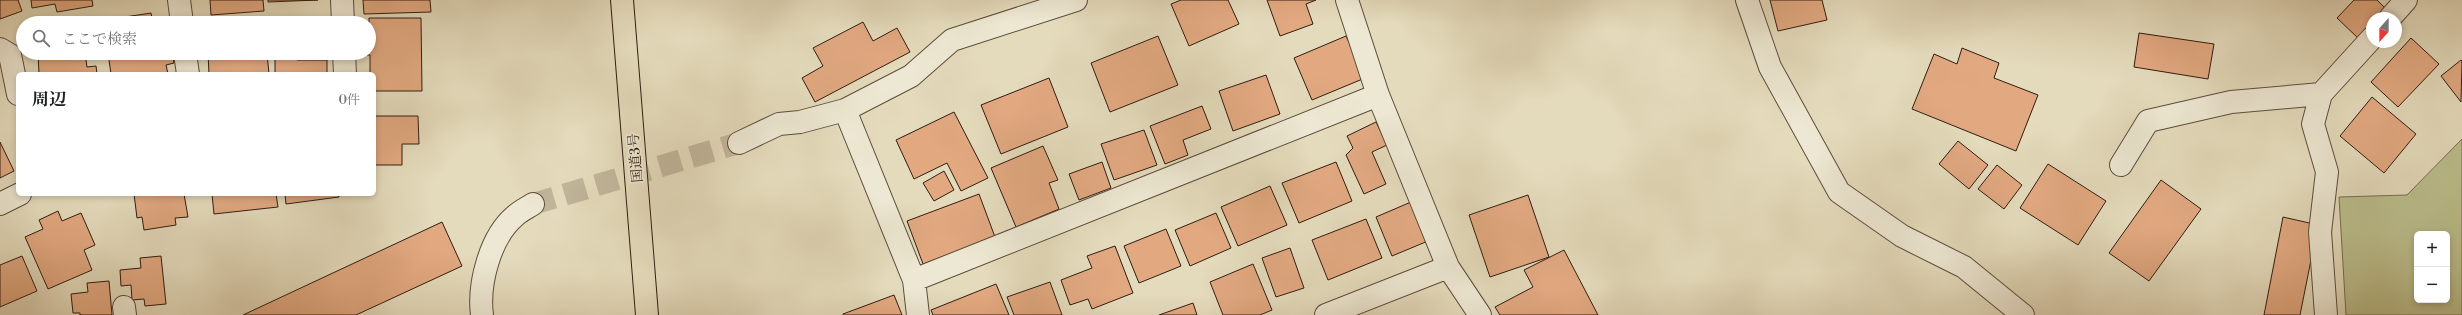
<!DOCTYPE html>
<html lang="ja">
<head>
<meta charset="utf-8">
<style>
  :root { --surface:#fff; --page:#f2f2f2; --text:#202124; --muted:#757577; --line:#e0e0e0 }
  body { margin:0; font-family:"Libre Bodoni","Noto Serif JP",serif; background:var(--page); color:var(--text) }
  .controls { position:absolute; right:12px; bottom:12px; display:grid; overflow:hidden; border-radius:6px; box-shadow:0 2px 6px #0003 }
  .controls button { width:36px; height:36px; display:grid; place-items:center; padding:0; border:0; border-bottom:1px solid var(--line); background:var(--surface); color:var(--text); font:20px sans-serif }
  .compass { position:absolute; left:2366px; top:12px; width:36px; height:36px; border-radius:50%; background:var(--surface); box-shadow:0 2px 6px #0003; rotate:201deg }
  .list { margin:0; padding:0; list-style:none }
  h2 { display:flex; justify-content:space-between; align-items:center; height:52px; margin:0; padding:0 16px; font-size:17px }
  h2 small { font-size:13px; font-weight:400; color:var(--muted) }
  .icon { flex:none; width:22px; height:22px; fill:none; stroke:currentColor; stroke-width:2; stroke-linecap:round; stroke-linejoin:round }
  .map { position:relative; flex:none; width:2462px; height:315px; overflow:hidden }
  .search { position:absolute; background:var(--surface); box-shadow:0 2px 6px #0003; left:16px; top:16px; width:360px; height:44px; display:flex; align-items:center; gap:10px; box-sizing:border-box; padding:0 14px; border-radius:22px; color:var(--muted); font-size:15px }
  .panel { position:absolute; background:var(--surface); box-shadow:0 2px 6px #0003; left:16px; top:72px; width:360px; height:124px; border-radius:6px }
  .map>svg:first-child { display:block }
  .green { fill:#bbbe8c; stroke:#766d4f; fill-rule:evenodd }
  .building { fill:#e2a981; stroke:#301c12 }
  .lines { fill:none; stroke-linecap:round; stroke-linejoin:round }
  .minor-tunnel { stroke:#c0b59a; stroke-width:22; stroke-dasharray:22 11; stroke-linecap:butt }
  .minor-casing { stroke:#5d4c3c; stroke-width:24 }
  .highway-casing { stroke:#301c12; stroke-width:24 }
  .minor { stroke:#ede8d3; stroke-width:22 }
  .highway { stroke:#e4dbbc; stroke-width:22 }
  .labels { text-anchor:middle; stroke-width:3.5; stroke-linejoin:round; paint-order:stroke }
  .street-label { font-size:14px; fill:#301c12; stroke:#ede8d3 }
</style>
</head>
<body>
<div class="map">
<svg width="2462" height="315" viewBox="0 0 2462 315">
  <rect width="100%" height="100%" fill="#e4dbbc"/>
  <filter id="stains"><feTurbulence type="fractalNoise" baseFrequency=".005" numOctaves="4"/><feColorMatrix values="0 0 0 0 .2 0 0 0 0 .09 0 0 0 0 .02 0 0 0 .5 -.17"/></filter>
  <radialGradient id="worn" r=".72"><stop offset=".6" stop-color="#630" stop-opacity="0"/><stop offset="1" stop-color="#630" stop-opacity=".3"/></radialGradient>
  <path class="green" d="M2462,139V315H2346L2339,197L2407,195ZM2417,234H2447V300H2417Z"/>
  <path class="building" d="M0,0H18L22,11L0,19Z
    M31,0H92L93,6L57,12L55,4L32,8Z
    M210,0H263L264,11L211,15Z
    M268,0H318L268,2Z
    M363,0H430L431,12L364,14Z
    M1181,0H1228L1239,24L1189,46L1171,4Z
    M1267,0H1316L1306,4L1313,24L1280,36Z
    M1770,0H1822L1827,20L1778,31Z
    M2354,0H2377L2386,9L2378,18H2372V25L2359,39L2337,18Z
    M151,13L153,23H105V20Z
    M369,18H421L422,91H374V74H370V55H365V53H369Z
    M863,22L873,41L897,28L910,52L815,102L802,78L823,66L813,48Z
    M2139,33L2214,44L2208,79L2134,67Z
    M1158,36L1178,85L1110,112L1091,63Z
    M1346,36L1365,78L1312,100L1294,58Z
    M2411,38L2439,64L2398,107L2371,82Z
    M1962,48L1999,63L1994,78L2038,95L2016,151L1912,109L1934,54L1957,64Z
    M38,53H85L87,67L96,66L97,74H39Z
    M108,53H172L174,63L166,65L168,74H111Z
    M208,53H267L269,74H209Z
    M275,53H297V60H327V74H275Z
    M2461,60L2462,61L2461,102L2441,76Z
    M1266,75L1280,114L1233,131L1219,91Z
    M1049,78L1068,127L1001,154L981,105Z
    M2372,97L2416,134L2384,173L2340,136Z
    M1202,106L1211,129L1183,140L1188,155L1165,164L1150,126Z
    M954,112L988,178L961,191L947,163L914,179L896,140Z
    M374,116H418L419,144H402V165H374Z
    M1376,122L1387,145L1372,152L1386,184L1364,194L1346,155L1353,148L1347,136Z
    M1144,130L1157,165L1114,180L1101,144Z
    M1958,141L1988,165L1969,189L1939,164Z
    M0,142L14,171L0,178Z
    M1043,146L1058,180L1049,183L1059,209L1016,227L991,168Z
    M1102,162L1111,188L1079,200L1069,174Z
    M1336,162L1352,201L1299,223L1282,183Z
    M2048,164L2106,201L2078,245L2020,208Z
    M1997,165L2022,185L2004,209L1978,189Z
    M944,171L954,190L934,201L923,183Z
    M2161,180L2201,209L2149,281L2109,253Z
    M1270,186L1287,225L1238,246L1221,207Z
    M134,194H184L188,217L175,218L176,225L144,230L142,217L137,218Z
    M212,194H276L278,207L214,214Z
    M285,194H338L339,197L286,204Z
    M979,194L995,237L923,264L907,221Z
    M1528,195L1549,257L1490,277L1469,215Z
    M1411,202L1428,241L1392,256L1376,217Z
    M58,211L62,221L81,213L95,245L84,250L92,270L48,289L25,237L43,229L39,220Z
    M1216,213L1231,248L1190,266L1175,230Z
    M2283,217L2318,225L2300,315H2264Z
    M1366,219L1382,258L1328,280L1312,240Z
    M442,222L462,266L356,315H243Z
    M1166,229L1181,266L1139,283L1124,246Z
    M1115,246L1133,293L1092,309L1088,299L1070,305L1061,280L1092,268L1087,256Z
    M1290,248L1304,288L1276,297L1262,258Z
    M1564,250L1598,315H1500L1495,307L1533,287L1524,270Z
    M22,256L37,291L0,307V265Z
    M161,256L166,304L145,306L144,299L132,300L131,285L121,286L120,270L141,268L140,258Z
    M1253,264L1272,310L1260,315H1223L1210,282Z
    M109,281L112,315H80V313H73L71,294L88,292L87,283Z
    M1050,282L1062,315H1014L1007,297Z
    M996,284L1009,315H933L931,310Z
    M894,295L902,315H843V314Z
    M1193,303L1197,315H1159Z"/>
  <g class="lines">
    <path class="minor-tunnel" d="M533,204L739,143"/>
    <defs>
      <path id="minor" d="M179,0L182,23
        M342,0L343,23
        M1747,0L1770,67L1839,192L1902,236L1964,267L2023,315
        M2390,18L2406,0
        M0,49L10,55L18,94
        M185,53L188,74
        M344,53L345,74
        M845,110L914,280L918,315
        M739,143L779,124L800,122L845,110L911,76L952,40L1076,0
        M2121,165L2148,121L2231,102L2321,94
        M0,204L20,194
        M1448,267L1480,315
        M914,280L1378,95
        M124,307L125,315
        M482,315C478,284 490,237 515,216C520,211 527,208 533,204
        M1326,315L1448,267L1378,95L1347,0
        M2326,315L2320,232L2327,172L2313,124L2321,94L2372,38"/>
      <path id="highway" d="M622,0L647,315"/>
    </defs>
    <use href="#minor" class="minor-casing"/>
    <use href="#highway" class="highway-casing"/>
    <use href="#minor" class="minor"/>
    <use href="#highway" class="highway"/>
  </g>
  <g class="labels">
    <g class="street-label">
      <text transform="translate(635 158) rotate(-95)" y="5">国道3号</text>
    </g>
  </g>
  <rect width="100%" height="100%" filter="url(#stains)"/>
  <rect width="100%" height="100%" fill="url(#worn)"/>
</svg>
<div class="controls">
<button>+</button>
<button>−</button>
</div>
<svg class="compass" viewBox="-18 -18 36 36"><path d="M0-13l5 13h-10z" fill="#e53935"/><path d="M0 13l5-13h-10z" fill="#757577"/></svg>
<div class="search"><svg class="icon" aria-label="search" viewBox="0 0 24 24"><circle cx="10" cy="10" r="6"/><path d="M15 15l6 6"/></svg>ここで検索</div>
<section class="panel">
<h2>周辺<small>0件</small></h2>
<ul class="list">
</ul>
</section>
</div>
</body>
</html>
